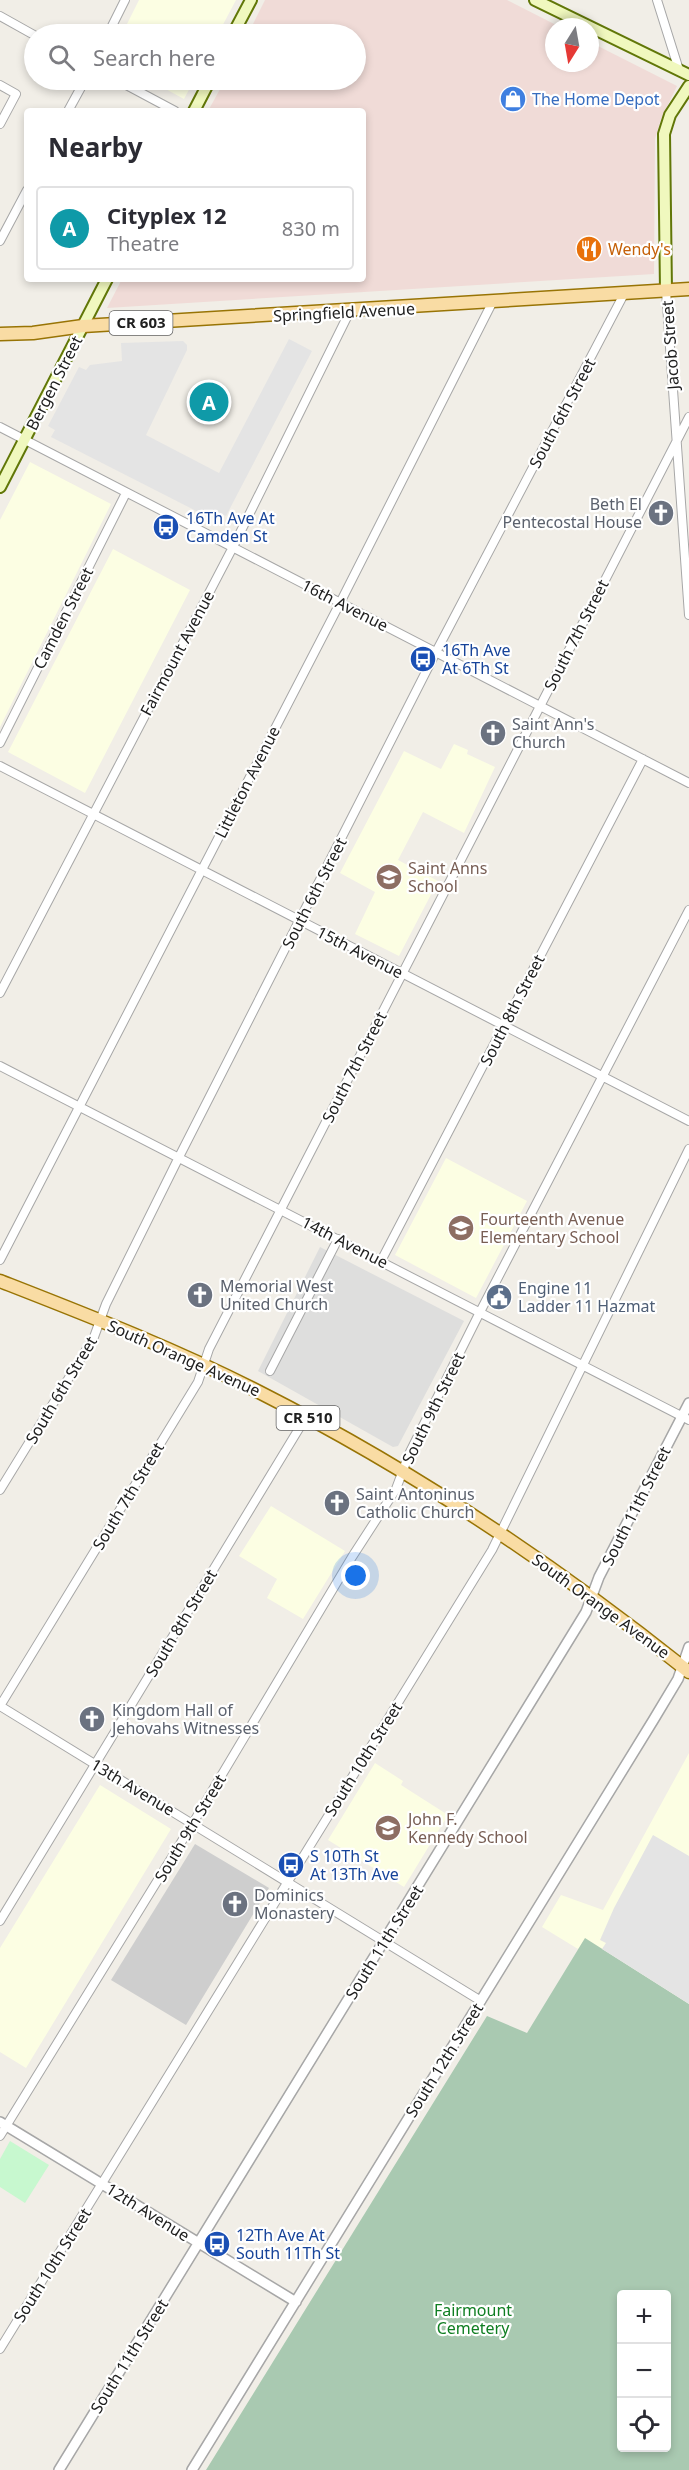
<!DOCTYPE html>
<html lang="en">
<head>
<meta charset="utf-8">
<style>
  :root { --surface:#fff; --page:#f2f2f3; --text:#2b2b33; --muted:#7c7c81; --line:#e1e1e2; --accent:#db2777 }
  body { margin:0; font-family:"Noto Sans",sans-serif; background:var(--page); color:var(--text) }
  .controls { position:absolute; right:18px; bottom:18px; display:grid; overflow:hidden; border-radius:6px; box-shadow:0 3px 9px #0003 }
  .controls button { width:54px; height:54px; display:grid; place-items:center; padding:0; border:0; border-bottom:2px solid var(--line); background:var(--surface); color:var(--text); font:30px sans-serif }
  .compass { position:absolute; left:545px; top:18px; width:54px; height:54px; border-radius:50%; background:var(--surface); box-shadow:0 3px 9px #0003; rotate:191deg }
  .you { position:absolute; left:356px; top:1576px; width:21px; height:21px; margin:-15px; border:4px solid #fff; border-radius:50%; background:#1a73e8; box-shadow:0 0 0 9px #1a73e833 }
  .badge { display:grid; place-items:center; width:39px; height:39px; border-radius:50%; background:var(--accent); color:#fff; font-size:20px; font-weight:700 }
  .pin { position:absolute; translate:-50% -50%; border:3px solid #fff; box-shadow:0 2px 6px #0006 }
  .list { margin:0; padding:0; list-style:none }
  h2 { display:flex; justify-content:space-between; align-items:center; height:78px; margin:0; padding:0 24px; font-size:26px }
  h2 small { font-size:20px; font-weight:400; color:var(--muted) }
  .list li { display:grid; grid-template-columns:39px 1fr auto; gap:18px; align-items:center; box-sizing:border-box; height:84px; margin:0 12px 12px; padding:0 12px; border:2px solid var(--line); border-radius:6px }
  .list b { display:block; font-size:22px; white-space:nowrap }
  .list p { margin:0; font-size:20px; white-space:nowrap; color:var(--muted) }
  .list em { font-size:20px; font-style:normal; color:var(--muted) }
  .icon { flex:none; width:33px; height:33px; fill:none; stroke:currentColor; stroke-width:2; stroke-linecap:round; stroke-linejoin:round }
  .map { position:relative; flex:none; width:689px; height:2470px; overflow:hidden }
  .search { position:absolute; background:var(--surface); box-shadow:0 3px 9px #0003; left:24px; top:24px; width:342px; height:66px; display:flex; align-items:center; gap:15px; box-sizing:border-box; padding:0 21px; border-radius:33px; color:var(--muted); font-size:22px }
  .panel { position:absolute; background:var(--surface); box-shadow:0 3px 9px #0003; left:24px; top:108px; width:342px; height:174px; border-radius:6px }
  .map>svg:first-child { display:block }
  .residential { fill:#dededd }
  .commercial { fill:#f0dbd7 }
  .education { fill:#fcfee3 }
  .religious { fill:#cecece }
  .cemetery { fill:#a9c9b1; fill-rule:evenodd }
  .park { fill:#c7f8cf }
  .parking { fill:#e4e4e4 }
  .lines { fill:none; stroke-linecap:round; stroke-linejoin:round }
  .minor-casing { stroke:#a7a7a7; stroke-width:10 }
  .tertiary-casing { stroke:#a7a7a7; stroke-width:12 }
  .secondary-casing { stroke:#617708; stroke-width:14 }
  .primary-casing { stroke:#987405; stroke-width:15 }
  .minor { stroke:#fff; stroke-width:8 }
  .tertiary { stroke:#fff; stroke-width:9 }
  .secondary { stroke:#f0f8be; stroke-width:10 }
  .primary { stroke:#f9dca4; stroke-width:12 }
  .labels { text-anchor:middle; stroke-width:4.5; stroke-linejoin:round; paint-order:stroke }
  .shield { fill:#fff; stroke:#636363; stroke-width:1.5 }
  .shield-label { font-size:15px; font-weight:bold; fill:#202020 }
  .shop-label { font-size:16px; fill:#366cbe; stroke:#fff; text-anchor:start }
  .food-label { font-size:16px; fill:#c56008; stroke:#fff; text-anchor:start }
  .street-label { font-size:16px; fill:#202020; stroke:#fff }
  .worship-label { font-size:16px; fill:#5b616d; stroke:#fff; text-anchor:start }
  .transit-label { font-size:16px; fill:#164399; stroke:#fff; text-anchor:start }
  .education-label { font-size:16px; fill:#785e54; stroke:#fff; text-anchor:start }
  .service-label { font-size:16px; fill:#4e5e75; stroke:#fff; text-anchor:start }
  .park-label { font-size:16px; fill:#0f7e22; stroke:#fff }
</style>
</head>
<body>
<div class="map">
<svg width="689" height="2470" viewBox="0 0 689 2470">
  <rect width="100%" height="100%" fill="#f1eee7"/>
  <path class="residential" d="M320,1247L464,1321L398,1446L393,1447L258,1371Z"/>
  <path class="commercial" d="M265,0H507L560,27H554V63H590V42L677,86L661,119L655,139L654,274L107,308L122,279H363V111H208L225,80H356V34H248Z"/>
  <path class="education" d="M139,0H236L218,34H122Z
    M149,80H194L184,99Z
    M30,462L111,504L0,727V520Z
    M113,549L190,590L85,793L8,752Z
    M454,744L468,750L467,754L495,767L464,833L423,812L398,860L438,881L399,956L355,934L375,892L340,873L404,751L441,769Z
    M446,1158L527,1201L476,1298L395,1255Z
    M271,1506L345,1551L303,1619L267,1598L277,1579L239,1556Z
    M689,1753V2004L585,1939L578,1949L542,1927L561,1895L603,1910Z
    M375,1763L403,1781L401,1785L448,1815L404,1887L328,1840Z
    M100,1785L171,1829L26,2068L0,2052V1948Z"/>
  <path class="religious" d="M195,1844L269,1888L186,2025L111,1980Z"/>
  <path class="cemetery" d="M585,1938L689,2004V2470H206L487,2016L527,2033ZM622,2294H666V2448H622Z"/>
  <path class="park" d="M10,2141L49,2165L25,2203L0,2187V2159Z"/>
  <path class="parking" d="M289,339L312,351L226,516L216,511L212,519L51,437L55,430L48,426L79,367L86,370L90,365L122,361L121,343L183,341L187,345V350L146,435L219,473Z
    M653,1835L689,1856V2004L602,1949L606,1943L600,1940L614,1908Z"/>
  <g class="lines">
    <defs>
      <path id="minor" d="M657,0L679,70
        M0,16L34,35
        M108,34L125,0
        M117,80L175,111
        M0,85L16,94L0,124
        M68,111L85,80
        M0,241L27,190
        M666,291L689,615
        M0,427L689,783
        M0,743L126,493
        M0,766L689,1121
        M0,993L233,547L350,311
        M0,1066L689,1420
        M0,1260L340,603L492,303
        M381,1261L643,759
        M270,1371L338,1239
        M0,1490L94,1337L106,1304L179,1157L436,652L624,294
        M0,1706L198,1382L209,1349L689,417
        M0,1706L481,2001
        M0,1921L306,1417
        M0,2136L193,1823L352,1557L396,1489L409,1454L480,1312L689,910
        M0,2349L492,1550L689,1149"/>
      <path id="tertiary" d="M0,2122L296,2302
        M59,2470L586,1612L599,1577L689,1403
        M192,2470L654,1719L678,1679L689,1647"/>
      <path id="secondary" d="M535,0L689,75
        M233,34L251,0
        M194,111L210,80
        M666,291L664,134L670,115L689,86
        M0,487L107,279"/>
      <path id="primary" d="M0,334L33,333L83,326L689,289
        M0,1281C87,1315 175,1349 259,1392C411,1469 555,1565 689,1672"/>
    </defs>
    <use href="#minor" class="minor-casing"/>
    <use href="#tertiary" class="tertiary-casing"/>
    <use href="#secondary" class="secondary-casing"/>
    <use href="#primary" class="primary-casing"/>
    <use href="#minor" class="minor"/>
    <use href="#tertiary" class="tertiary"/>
    <use href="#secondary" class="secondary"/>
    <use href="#primary" class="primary"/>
  </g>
  <defs>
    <symbol id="shop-disc" viewBox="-11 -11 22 22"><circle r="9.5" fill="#3f7fe0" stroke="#fff"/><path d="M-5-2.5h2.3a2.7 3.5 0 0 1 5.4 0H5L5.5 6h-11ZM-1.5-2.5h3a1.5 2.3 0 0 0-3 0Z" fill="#fff"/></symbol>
    <symbol id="restaurant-disc" viewBox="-11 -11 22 22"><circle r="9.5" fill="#e8710a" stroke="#fff"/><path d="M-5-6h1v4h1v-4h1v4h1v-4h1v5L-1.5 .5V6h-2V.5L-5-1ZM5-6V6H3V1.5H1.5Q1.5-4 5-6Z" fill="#fff"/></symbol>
    <symbol id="church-disc" viewBox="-11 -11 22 22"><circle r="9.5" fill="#6b7280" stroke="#fff"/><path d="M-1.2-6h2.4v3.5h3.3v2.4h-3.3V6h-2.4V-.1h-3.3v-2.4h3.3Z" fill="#fff"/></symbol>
    <symbol id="bus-disc" viewBox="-11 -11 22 22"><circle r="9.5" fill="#1a4fb4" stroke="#fff"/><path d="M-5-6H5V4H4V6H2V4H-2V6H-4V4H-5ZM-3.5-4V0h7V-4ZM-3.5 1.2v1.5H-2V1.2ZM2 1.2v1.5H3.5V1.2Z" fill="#fff"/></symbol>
    <symbol id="school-disc" viewBox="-11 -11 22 22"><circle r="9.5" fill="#8d6e63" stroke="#fff"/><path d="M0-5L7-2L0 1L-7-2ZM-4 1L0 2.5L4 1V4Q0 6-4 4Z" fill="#fff"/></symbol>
    <symbol id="civic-disc" viewBox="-11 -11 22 22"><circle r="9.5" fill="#5c6f8a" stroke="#fff"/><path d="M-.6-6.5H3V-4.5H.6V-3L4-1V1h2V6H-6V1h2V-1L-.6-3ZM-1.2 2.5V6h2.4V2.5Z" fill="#fff"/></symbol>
  </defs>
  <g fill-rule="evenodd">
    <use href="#shop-disc" x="498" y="84" width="30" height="30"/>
    <use href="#restaurant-disc" x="574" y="234" width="30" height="30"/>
    <use href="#church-disc" x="646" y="498" width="30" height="30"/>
    <use href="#bus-disc" x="151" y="512" width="30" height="30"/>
    <use href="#bus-disc" x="408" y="644" width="30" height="30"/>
    <use href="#church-disc" x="478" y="718" width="30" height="30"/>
    <use href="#school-disc" x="374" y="862" width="30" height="30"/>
    <use href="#school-disc" x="446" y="1213" width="30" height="30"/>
    <use href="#church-disc" x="185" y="1280" width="30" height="30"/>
    <use href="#civic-disc" x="484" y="1282" width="30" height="30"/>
    <use href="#church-disc" x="322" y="1488" width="30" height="30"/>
    <use href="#church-disc" x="77" y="1704" width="30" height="30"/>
    <use href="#school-disc" x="373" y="1813" width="30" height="30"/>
    <use href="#bus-disc" x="276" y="1850" width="30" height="30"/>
    <use href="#church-disc" x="220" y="1889" width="30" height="30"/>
    <use href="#bus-disc" x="202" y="2229" width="30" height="30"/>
  </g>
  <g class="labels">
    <g class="shield">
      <rect x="109.5" y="311" width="63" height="24" rx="4.5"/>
      <rect x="276.5" y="1406" width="63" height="24" rx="4.5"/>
    </g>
    <g class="shield-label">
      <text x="141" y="328">CR 603</text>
      <text x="308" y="1423">CR 510</text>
    </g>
    <g class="shop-label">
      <text x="532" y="105">The Home Depot</text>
    </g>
    <g class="food-label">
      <text x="608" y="255">Wendy's</text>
    </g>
    <g class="street-label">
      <text transform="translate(344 312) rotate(-3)" y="6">Springfield Avenue</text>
      <text transform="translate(670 345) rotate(-94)" y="6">Jacob Street</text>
      <text transform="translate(54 383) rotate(-63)" y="6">Bergen Street</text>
      <text transform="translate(562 413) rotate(-62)" y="6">South 6th Street</text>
      <text transform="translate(345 605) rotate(27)" y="6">16th Avenue</text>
      <text transform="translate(63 618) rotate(-63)" y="6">Camden Street</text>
      <text transform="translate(576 635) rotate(-63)" y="6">South 7th Street</text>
      <text transform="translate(177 653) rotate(-62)" y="6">Fairmount Avenue</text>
      <text transform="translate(247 782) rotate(-63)" y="6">Littleton Avenue</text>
      <text transform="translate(314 893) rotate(-63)" y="6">South 6th Street</text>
      <text transform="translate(360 952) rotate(27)" y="6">15th Avenue</text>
      <text transform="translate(512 1010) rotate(-63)" y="6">South 8th Street</text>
      <text transform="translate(354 1067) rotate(-63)" y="6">South 7th Street</text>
      <text transform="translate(345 1242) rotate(27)" y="6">14th Avenue</text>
      <text transform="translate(184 1358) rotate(24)" y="6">South Orange Avenue</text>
      <text transform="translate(61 1390) rotate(-59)" y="6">South 6th Street</text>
      <text transform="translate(433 1408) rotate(-64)" y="6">South 9th Street</text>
      <text transform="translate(128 1496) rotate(-59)" y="6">South 7th Street</text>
      <text transform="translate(636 1506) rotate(-63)" y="6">South 11th Street</text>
      <text transform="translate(601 1606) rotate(36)" y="6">South Orange Avenue</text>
      <text transform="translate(181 1623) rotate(-59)" y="6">South 8th Street</text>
      <text transform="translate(363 1759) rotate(-58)" y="6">South 10th Street</text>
      <text transform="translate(133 1787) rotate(31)" y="6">13th Avenue</text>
      <text transform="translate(190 1828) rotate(-59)" y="6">South 9th Street</text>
      <text transform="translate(384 1942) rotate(-58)" y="6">South 11th Street</text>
      <text transform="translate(444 2060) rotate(-58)" y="6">South 12th Street</text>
      <text transform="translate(148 2212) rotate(32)" y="6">12th Avenue</text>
      <text transform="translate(52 2265) rotate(-58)" y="6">South 10th Street</text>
      <text transform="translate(129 2356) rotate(-58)" y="6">South 11th Street</text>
    </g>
    <g class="worship-label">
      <text x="642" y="510" text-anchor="end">Beth El<tspan x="642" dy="18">Pentecostal House</tspan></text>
      <text x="512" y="730">Saint Ann's<tspan x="512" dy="18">Church</tspan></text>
      <text x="220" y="1292">Memorial West<tspan x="220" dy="18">United Church</tspan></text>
      <text x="356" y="1500">Saint Antoninus<tspan x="356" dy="18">Catholic Church</tspan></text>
      <text x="112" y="1716">Kingdom Hall of<tspan x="112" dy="18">Jehovahs Witnesses</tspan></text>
      <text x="254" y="1901">Dominics<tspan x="254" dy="18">Monastery</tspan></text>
    </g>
    <g class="transit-label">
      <text x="186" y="524">16Th Ave At<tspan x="186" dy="18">Camden St</tspan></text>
      <text x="442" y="656">16Th Ave<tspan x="442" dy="18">At 6Th St</tspan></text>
      <text x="310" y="1862">S 10Th St<tspan x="310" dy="18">At 13Th Ave</tspan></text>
      <text x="236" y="2241">12Th Ave At<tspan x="236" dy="18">South 11Th St</tspan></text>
    </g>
    <g class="education-label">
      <text x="408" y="874">Saint Anns<tspan x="408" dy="18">School</tspan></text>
      <text x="480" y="1225">Fourteenth Avenue<tspan x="480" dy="18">Elementary School</tspan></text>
      <text x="408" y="1825">John F.<tspan x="408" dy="18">Kennedy School</tspan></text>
    </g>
    <g class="service-label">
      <text x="518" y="1294">Engine 11<tspan x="518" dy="18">Ladder 11 Hazmat</tspan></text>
    </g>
    <g class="park-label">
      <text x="473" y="2316">Fairmount<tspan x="473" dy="18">Cemetery</tspan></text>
    </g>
  </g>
</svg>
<div class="controls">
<button>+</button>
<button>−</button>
<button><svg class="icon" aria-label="locate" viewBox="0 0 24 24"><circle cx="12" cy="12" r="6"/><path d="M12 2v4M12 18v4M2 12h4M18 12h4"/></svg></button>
</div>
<svg class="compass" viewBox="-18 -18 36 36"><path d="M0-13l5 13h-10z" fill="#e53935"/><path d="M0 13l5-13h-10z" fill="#7c7c81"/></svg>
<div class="you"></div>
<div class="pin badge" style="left:209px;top:402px;background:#0f9aa8">A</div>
<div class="search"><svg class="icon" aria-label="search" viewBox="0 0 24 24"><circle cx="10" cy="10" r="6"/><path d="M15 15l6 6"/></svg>Search here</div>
<section class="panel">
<h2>Nearby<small></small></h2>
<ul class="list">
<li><span class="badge" style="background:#0f9aa8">A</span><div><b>Cityplex 12</b><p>Theatre</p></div><em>830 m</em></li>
</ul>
</section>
</div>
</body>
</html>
